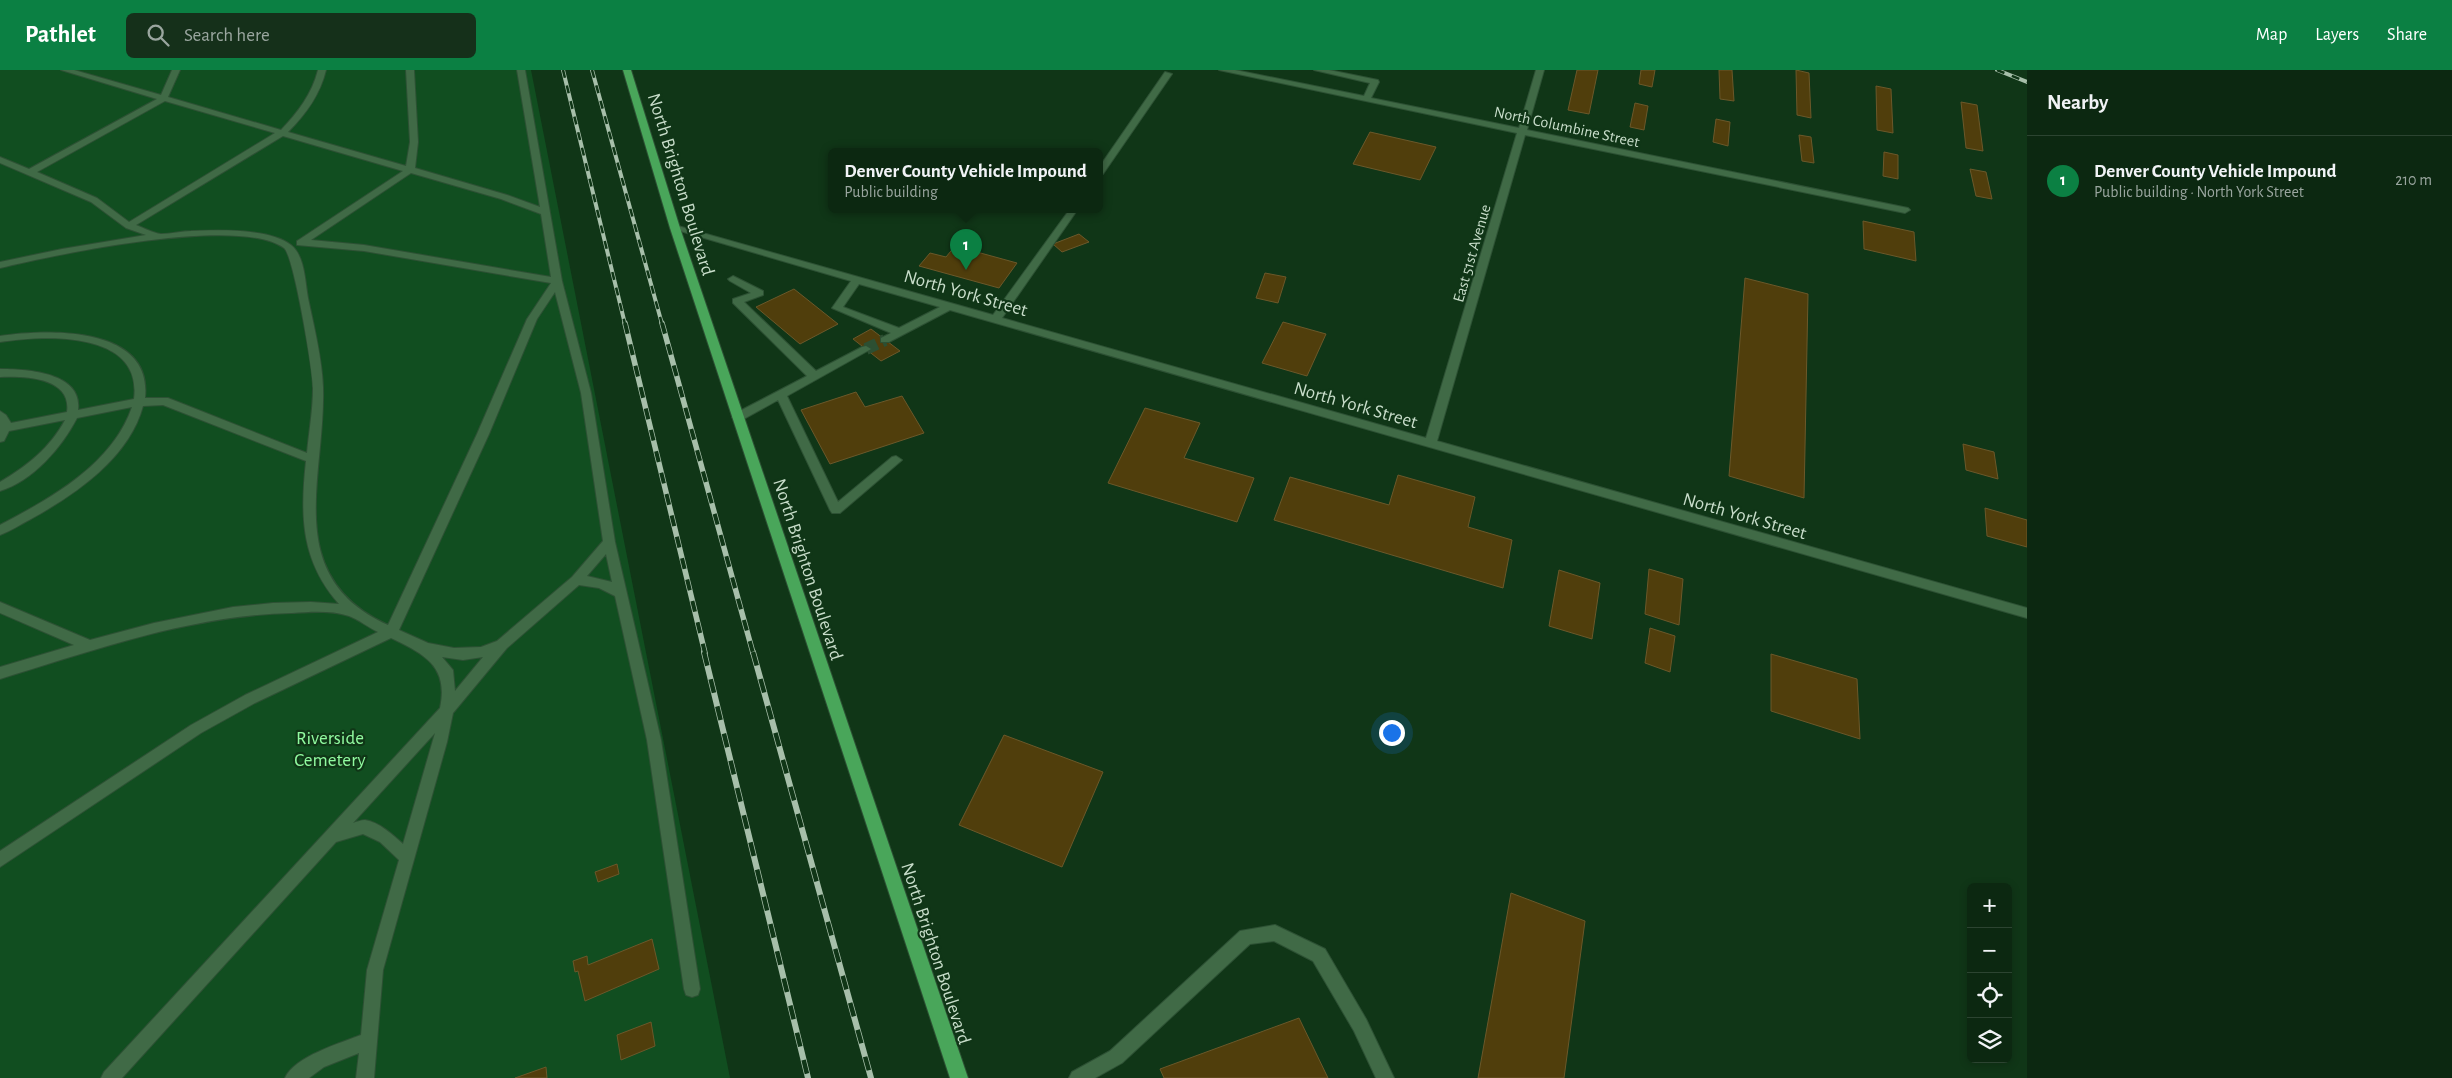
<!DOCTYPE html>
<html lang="en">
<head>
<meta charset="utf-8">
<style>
  :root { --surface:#0c2811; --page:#15301a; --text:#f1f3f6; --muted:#9aa69f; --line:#2c4431; --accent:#0b8043 }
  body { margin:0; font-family:"Alegreya Sans",sans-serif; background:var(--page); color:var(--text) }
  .controls { position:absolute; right:15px; bottom:15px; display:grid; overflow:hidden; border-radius:8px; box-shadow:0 2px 8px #0003 }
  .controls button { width:45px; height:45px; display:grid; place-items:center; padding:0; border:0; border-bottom:1px solid var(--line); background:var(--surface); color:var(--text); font:25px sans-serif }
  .you { position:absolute; left:1391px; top:662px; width:18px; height:18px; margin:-12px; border:4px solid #fff; border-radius:50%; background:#1a73e8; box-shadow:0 0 0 8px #1a73e833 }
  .badge { display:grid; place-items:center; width:32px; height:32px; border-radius:50%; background:var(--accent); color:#fff; font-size:16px; font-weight:700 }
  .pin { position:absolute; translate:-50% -41px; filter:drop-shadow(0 1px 2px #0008) }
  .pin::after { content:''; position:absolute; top:26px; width:18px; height:15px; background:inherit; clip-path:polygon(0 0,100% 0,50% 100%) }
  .popup { position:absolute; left:828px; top:78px; width:275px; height:65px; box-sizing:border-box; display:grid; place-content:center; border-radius:8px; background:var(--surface); filter:drop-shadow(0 1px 4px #0005); font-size:16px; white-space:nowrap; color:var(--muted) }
  .popup b { font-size:19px; color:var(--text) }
  .popup::after { content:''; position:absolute; left:50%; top:100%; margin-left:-10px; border:10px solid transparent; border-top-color:var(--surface) }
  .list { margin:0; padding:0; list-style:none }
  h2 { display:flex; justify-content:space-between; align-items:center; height:65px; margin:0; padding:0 20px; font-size:21px }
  h2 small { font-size:16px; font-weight:400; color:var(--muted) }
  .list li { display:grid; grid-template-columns:32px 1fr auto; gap:15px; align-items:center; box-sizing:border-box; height:90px; padding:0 20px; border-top:1px solid var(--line) }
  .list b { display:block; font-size:19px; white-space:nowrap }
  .list p { margin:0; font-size:16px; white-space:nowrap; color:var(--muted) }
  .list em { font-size:16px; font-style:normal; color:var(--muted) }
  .icon { flex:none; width:28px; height:28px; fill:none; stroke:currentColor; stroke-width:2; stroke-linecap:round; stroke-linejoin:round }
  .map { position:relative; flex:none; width:2027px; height:1008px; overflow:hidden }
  header { display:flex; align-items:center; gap:30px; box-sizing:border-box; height:70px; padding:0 25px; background:var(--accent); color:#fff }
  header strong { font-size:24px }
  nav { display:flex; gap:28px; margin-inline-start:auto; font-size:18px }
  .search { width:350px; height:45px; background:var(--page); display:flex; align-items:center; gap:12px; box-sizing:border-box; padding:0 18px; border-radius:8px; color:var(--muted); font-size:19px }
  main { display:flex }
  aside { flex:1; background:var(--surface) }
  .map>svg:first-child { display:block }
  .green { fill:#114e20 }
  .building { fill:#503e0c; stroke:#6b582a }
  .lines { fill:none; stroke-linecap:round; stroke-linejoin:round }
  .minor-tunnel { stroke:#2c4f32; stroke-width:12; stroke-dasharray:12 5.5; stroke-linecap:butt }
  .minor-casing { stroke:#2d5134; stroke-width:2 }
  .major-casing { stroke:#2d5134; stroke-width:2 }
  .minor { fill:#406a46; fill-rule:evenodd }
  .major { fill:#49a65a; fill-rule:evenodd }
  .rail-far2-casing { stroke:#a7bfaa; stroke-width:4 }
  .rail-far1-casing { stroke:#a7bfaa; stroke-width:5.5 }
  .rail-casing { stroke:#a7bfaa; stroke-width:6 }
  .rail-far2 { stroke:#103617; stroke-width:2.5; stroke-dasharray:8; stroke-linecap:butt }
  .rail-far1 { stroke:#103617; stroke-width:4; stroke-dasharray:11; stroke-linecap:butt }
  .rail { stroke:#103617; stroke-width:4.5; stroke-dasharray:14; stroke-linecap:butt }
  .labels { text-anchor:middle; stroke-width:4.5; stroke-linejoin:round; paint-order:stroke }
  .far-street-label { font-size:16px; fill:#c8ddca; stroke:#103617 }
  .street-label { font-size:19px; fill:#c8ddca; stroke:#103617 }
  .park-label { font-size:19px; fill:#91fba0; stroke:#103617 }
</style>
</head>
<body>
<header>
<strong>Pathlet</strong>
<div class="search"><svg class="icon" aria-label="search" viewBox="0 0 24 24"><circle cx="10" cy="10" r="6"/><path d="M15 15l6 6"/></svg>Search here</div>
<nav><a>Map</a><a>Layers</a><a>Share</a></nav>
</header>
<main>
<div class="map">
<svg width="2027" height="1008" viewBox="0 0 2027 1008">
  <rect width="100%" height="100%" fill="#103617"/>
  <path class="green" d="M0,0H531L730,1008H0Z"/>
  <path class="building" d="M1577,0H1598L1589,44L1568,40Z
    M1641,0H1655L1652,17L1639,14Z
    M1719,0H1732L1734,31L1720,29Z
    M1796,0L1809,3L1811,48L1797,45Z
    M1876,16L1891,19L1893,63L1877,60Z
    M1961,32L1977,35L1983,81L1966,78Z
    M1635,33L1648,36L1644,60L1630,57Z
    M1716,49L1730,52L1728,76L1713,72Z
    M1370,62L1436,77L1420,110L1353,94Z
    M1799,65L1811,67L1814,93L1802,91Z
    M1884,82L1898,85V109L1883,106Z
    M1970,99L1986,102L1992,129L1976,126Z
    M1863,151L1914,162L1916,191L1864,179Z
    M1079,164L1089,172L1062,182L1053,174Z
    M955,176L1017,193L999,218L919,196L930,183L946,187Z
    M1265,203L1286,207L1278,233L1256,228Z
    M1745,208L1808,224L1804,428L1729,406Z
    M794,219L838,254L800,274L756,237Z
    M1283,252L1326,264L1307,306L1262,293Z
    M871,259L900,281L881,291L853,269Z
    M856,322L865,337L902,326L924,363L830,394L801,340Z
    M1145,338L1200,353L1184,388L1254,408L1237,452L1108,413Z
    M1963,374L1994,382L1998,409L1966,400Z
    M1398,405L1475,427L1468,457L1512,470L1503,518L1274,450L1290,407L1389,435Z
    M1985,438L2027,450V477L1987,466Z
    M1649,499L1683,509L1679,555L1645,544Z
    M1559,500L1600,513L1592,569L1549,556Z
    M1650,558L1675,566L1670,602L1645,593Z
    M1771,584L1857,609L1860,669L1771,641Z
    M1004,665L1103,702L1062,797L959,755Z
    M617,794L619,804L598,812L595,802Z
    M1511,823L1585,851L1564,1008H1478Z
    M652,869L659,899L585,931L578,901L575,902L573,891L587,886L588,895Z
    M1299,948L1328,1008H1164L1160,999Z
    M651,952L655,976L621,990L617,965Z
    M546,997L547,1008H515Z"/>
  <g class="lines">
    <path class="minor-tunnel" d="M866,279L885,270"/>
    <defs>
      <path id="minor" d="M61,0H74L161,25L172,0H180L168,27L281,60C298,42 312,24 318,0H326C320,25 306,44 288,62L406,96L410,72L406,0H414L418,72L415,98L507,125L540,137L517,0H525L562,211L591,323L615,472L661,670L700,919L698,925L692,927L686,925L684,919L647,670L615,526L599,518L579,515L507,578L453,643L447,672L383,900L374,1008H356L359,983L324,997L309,1008H285C294,987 340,973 361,965L367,900L399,790L380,772L363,764L336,772L122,1008H101L104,1002L440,638C449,596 424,584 391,568L255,633L201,663L0,797V781L191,655L245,625L378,562C369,558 358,549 349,546C331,540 310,542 292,543C192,545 95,580 0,609V597L74,575L0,543V532L90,570L154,553L233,537L273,533L311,532L339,534C301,491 300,446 306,391L163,335L143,336C129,388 76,424 31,449C21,454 11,461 0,465V455C51,428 112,395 132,337L77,348C62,377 33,411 0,421V412C27,396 50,378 65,350L9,361L4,371L0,372V341L6,345L11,353L67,342C72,307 24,306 0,307V299C25,299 83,302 78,340L134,329C143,260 44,265 0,272V266C46,259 153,255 145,328H168L307,383C309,361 313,340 313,318C313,301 294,186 284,178C238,145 55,185 0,198V192L62,179L146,165L126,158L91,132L0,93V87L29,99L157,29ZM165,31L275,63L129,152L97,128L37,102ZM283,66L403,101L297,171V175L364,181L551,213L527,249L477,364L388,555C280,506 326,406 323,317C322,288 314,257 308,228C305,212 305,186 291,175C270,158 217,160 191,161C182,161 171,164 161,164C153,163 144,158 136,155ZM411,103L501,129L541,144L551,207L364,175L311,170ZM555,222L581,323L603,471L572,507L497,571L481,577L454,578L428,573L399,560L489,364L537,249ZM606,484L612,512L587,506ZM442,587L463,590L483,587L455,621L453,600ZM435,663L403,774C393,765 379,752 365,750C361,750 356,752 353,753Z
        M1219,0H1235L1364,26L1370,13L1314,0H1329L1378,10L1379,12L1371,28L1519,58L1536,0H1544L1527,60L1908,138L1910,140L1905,143L1525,65L1437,371L2027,538V548L950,240L889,272H881V268L891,263L832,238L851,211L670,158L675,155L678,156L993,245L1070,139H1078L1002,248L1426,368L1517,63ZM859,214L940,237L899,258L843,237Z
        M1165,2L1172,4L1103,104L1100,105V96Z
        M733,206L763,221V225L744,232L816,301L862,277L866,276L871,279L787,326L838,432L892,387L896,386L902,390L840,443H832L830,440L778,330L742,350H734L732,347L734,344L807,306L733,233V229L751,223L730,211L728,209Z
        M1275,855L1325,879L1366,949L1394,1008H1376L1354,961L1313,891L1274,871L1250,874L1122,993L1095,1008H1069L1072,1002L1110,981L1240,861Z"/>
      <path id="major" d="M623,0H631L680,158L968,1008H950L670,158Z"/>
    </defs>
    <use href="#minor" class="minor-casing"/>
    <use href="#major" class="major-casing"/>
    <use href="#minor" class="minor"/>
    <use href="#major" class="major"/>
    <defs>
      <path id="rail-far2" d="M563,0L625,254
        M592,0L662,254
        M1997,0L2027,12"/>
      <path id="rail-far1" d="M625,253L705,583
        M662,253L753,583"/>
      <path id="rail" d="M704,582L808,1008
        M753,582L871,1008"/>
    </defs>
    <use href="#rail-far2" class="rail-far2-casing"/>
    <use href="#rail-far1" class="rail-far1-casing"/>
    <use href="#rail" class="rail-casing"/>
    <use href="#rail-far2" class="rail-far2"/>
    <use href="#rail-far1" class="rail-far1"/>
    <use href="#rail" class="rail"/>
  </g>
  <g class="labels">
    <g class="far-street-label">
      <text transform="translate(1567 56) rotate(12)" y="6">North Columbine Street</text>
      <text transform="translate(1471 183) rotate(-74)" y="6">East 51st Avenue</text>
    </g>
    <g class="street-label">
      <text transform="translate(682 114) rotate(73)" y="7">North Brighton Boulevard</text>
      <text transform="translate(966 222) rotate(16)" y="7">North York Street</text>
      <text transform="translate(1356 334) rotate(16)" y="7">North York Street</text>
      <text transform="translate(1745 445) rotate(16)" y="7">North York Street</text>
      <text transform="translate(809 499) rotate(72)" y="7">North Brighton Boulevard</text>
      <text transform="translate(937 883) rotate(72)" y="7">North Brighton Boulevard</text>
    </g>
    <g class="park-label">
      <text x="330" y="674">Riverside<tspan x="330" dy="22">Cemetery</tspan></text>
    </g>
  </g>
</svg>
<div class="controls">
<button>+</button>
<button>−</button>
<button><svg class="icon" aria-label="locate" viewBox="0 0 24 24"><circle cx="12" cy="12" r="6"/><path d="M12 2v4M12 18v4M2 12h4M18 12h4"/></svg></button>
<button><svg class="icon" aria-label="layers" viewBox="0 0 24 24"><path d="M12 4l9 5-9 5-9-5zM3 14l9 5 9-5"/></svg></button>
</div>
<div class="you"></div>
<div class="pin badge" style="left:966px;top:200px">1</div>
<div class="popup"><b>Denver County Vehicle Impound</b>Public building</div>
</div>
<aside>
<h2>Nearby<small></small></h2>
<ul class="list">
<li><span class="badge">1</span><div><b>Denver County Vehicle Impound</b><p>Public building · North York Street</p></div><em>210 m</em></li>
</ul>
</aside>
</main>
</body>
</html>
